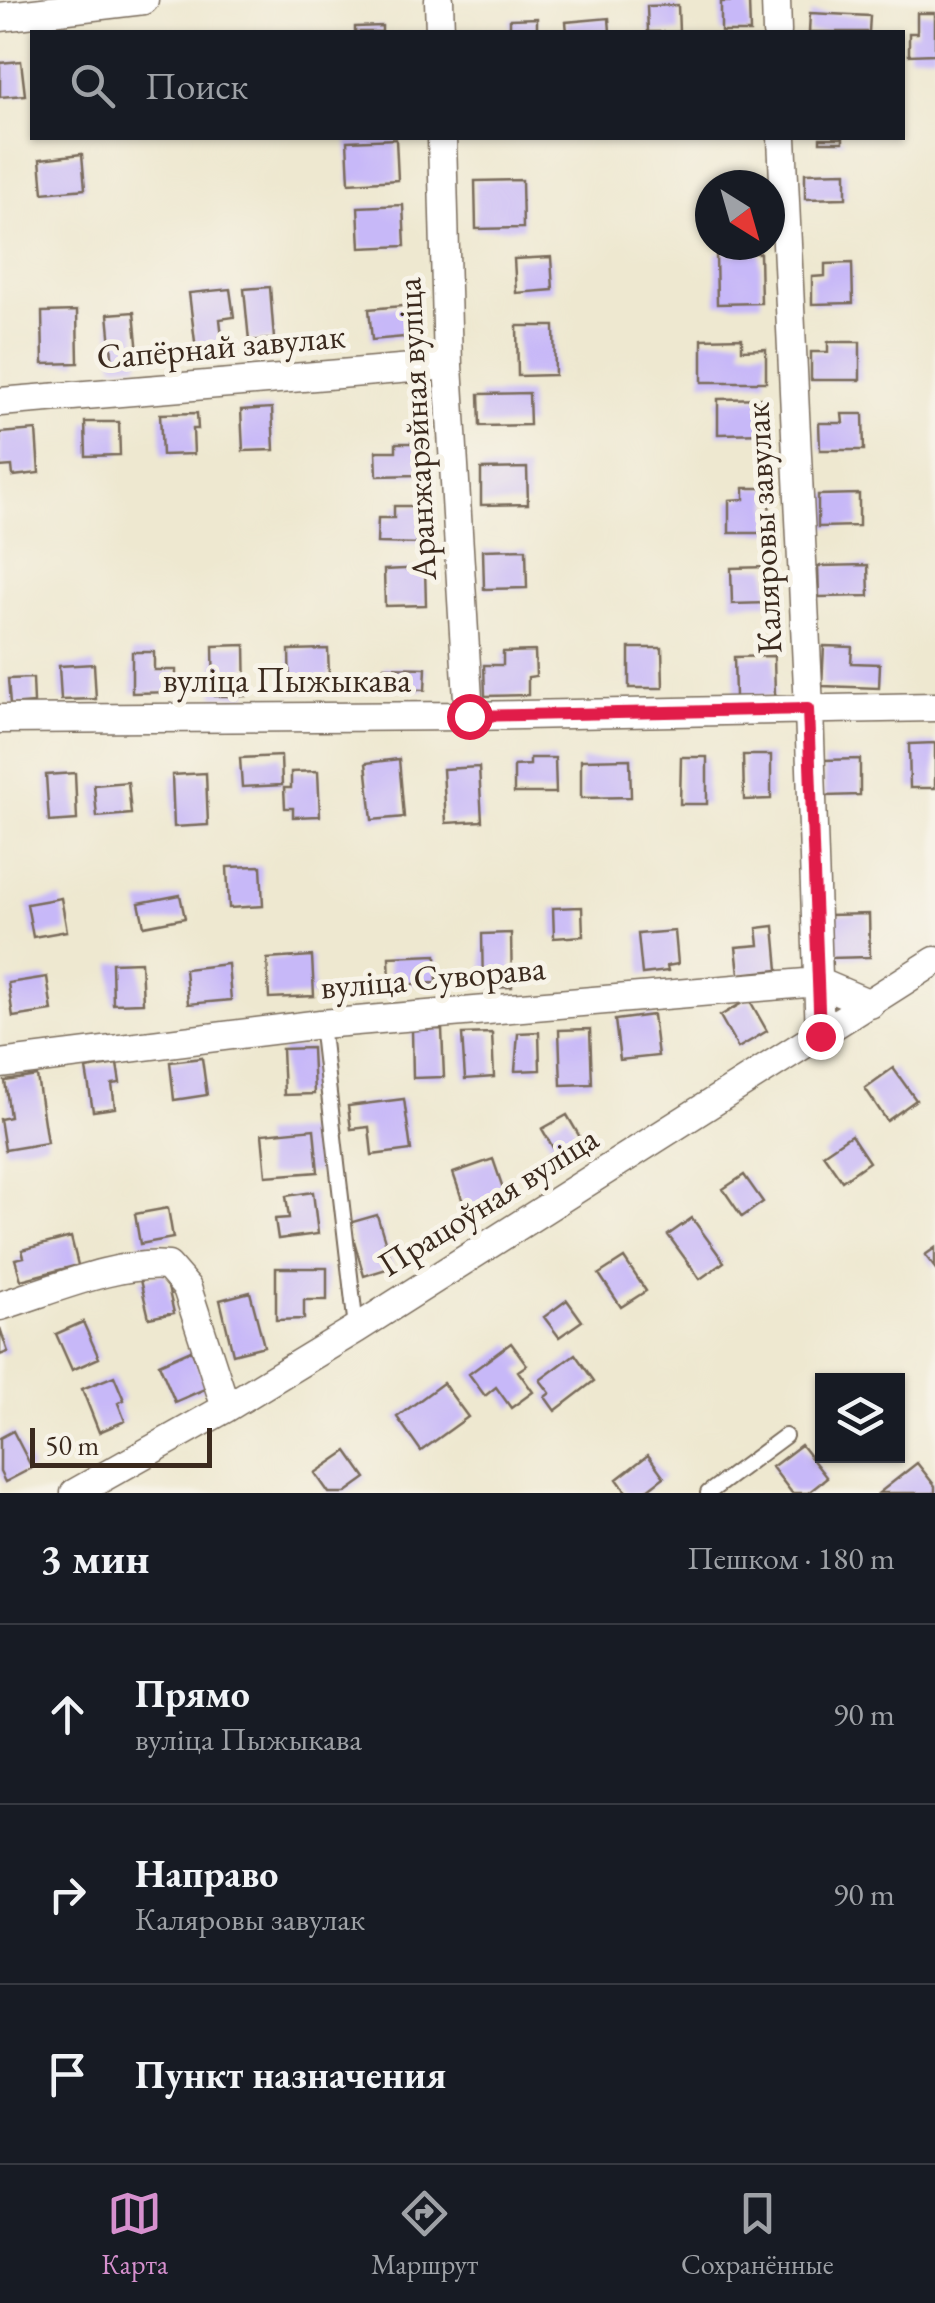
<!DOCTYPE html>
<html lang="ru">
<head>
<meta charset="utf-8">
<style>
  :root { --surface:#171b24; --page:#20242c; --text:#f1f3f6; --muted:#9ea1a6; --line:#363941; --accent:#d690ce }
  body { margin:0; font-family:"EB Garamond",serif; background:var(--page); color:var(--text) }
  .controls { position:absolute; right:30px; bottom:30px; display:grid; overflow:hidden; border-radius:0px; box-shadow:0 2px 8px #0004 }
  .controls button { width:90px; height:90px; display:grid; place-items:center; padding:0; border:0; border-bottom:2px solid var(--line); background:var(--surface); color:var(--text); font:50px sans-serif }
  .compass { position:absolute; left:695px; top:170px; width:90px; height:90px; border-radius:50%; background:var(--surface); box-shadow:0 2px 8px #0004; rotate:143deg }
  .scale { position:absolute; left:30px; bottom:25px; width:182px; box-sizing:border-box; padding-left:10px; border:5px solid #3b2a1e; border-top:0; font-size:28px; line-height:35px; white-space:nowrap; color:#3b2a1e; -webkit-text-stroke:8px #f7f3e8; paint-order:stroke }
  .stop { position:absolute; width:30px; height:30px; margin:-22px; border:8px solid #e11d48; border-radius:50%; background:#fff }
  .stop.end { background:#e11d48; border-color:#fff; box-shadow:0 2px 10px #0008 }
  .list { margin:0; padding:0; list-style:none }
  h2 { display:flex; justify-content:space-between; align-items:center; height:130px; margin:0; padding:0 40px; font-size:42px }
  h2 small { font-size:32px; font-weight:400; color:var(--muted) }
  .list li { display:grid; grid-template-columns:65px 1fr auto; gap:30px; align-items:center; box-sizing:border-box; height:180px; padding:0 40px; border-top:2px solid var(--line) }
  .list b { display:block; font-size:38px; white-space:nowrap }
  .list p { margin:0; font-size:32px; white-space:nowrap; color:var(--muted) }
  .list em { font-size:32px; font-style:normal; color:var(--muted) }
  .icon { flex:none; width:55px; height:55px; fill:none; stroke:currentColor; stroke-width:2; stroke-linecap:round; stroke-linejoin:round }
  .map { position:relative; flex:none; width:935px; height:1493px; overflow:hidden }
  .search { position:absolute; background:var(--surface); box-shadow:0 2px 8px #0004; left:30px; right:30px; top:30px; height:110px; display:flex; align-items:center; gap:25px; box-sizing:border-box; padding:0 35px; border-radius:0px; color:var(--muted); font-size:38px }
  .sheet { height:670px; background:var(--surface) }
  nav { display:flex; justify-content:space-around; align-items:center; box-sizing:border-box; height:140px; border-top:2px solid var(--line); background:var(--surface); font-size:28px; color:var(--muted) }
  nav a { display:grid; justify-items:center; gap:5px }
  nav .on { color:var(--accent) }
  .map>svg:first-child { display:block }
  .building { fill:#c7b8f8 }
  .lines { fill:none; stroke-linecap:round; stroke-linejoin:round }
  .lane-casing { stroke:#7a6c5c; stroke-width:18 }
  .street-casing { stroke:#7a6c5c; stroke-width:31 }
  .lane { stroke:#fff; stroke-width:14 }
  .street { stroke:#fff; stroke-width:28 }
  .route { stroke:#e11d48; stroke-width:12 }
  .labels { text-anchor:middle; stroke-width:10; stroke-linejoin:round; paint-order:stroke }
  .street-label { font-size:35px; fill:#3b2a1e; stroke:#f7f3e8 }
</style>
</head>
<body>
<div class="map">
<svg width="935" height="1493" viewBox="0 0 935 1493">
  <rect width="100%" height="100%" fill="#f7f3e8"/>
  <filter id="ink" filterUnits="userSpaceOnUse"><feTurbulence type="fractalNoise" baseFrequency=".01" numOctaves="2"/><feDisplacementMap in="SourceGraphic" scale="20" xChannelSelector="R" yChannelSelector="G"/><feConvolveMatrix kernelMatrix="1 2 1 2 8 2 1 2 1" color-interpolation-filters="sRGB"/></filter>
  <filter id="wash" filterUnits="userSpaceOnUse"><feTurbulence type="fractalNoise" baseFrequency=".0048" numOctaves="4" result="noise"/><feDisplacementMap in="SourceGraphic" scale="40" xChannelSelector="R" yChannelSelector="G"/><feGaussianBlur stdDeviation="2.25" result="paint"/><feColorMatrix in="noise" values="0 0 0 0 0 0 0 0 0 0 0 0 0 0 0 0 0 1.4 0 .05"/><feComposite in="paint" operator="in"/></filter>
  <g filter="url(#wash)">
    <rect width="100%" height="100%" fill="#eee8d0"/>
    <g id="blocks">
      <path class="building" d="M749,1L750,32H721V2Z
        M678,5L679,32H648L647,6Z
        M810,13L870,16L869,32H809Z
        M917,13H935V54L909,55V33H917Z
        M537,18V32H510V19Z
        M609,18L610,32H567L566,22Z
        M382,26V32H355V27Z
        M21,61L25,95L0,97V63Z
        M820,138H843V142H820Z
        M396,139L398,180L349,183L347,141Z
        M82,154L85,189L43,193L40,159Z
        M846,172V198L805,199V173Z
        M522,180L523,228L476,229L475,181Z
        M403,205L405,246L360,248L358,207Z
        M716,253H760L761,303L717,304Z
        M551,257L553,290L516,293L514,259Z
        M852,263L853,303L812,304V277L825,276V264Z
        M270,287L274,339L249,341L244,289Z
        M230,289L234,317L220,319L223,347L196,350L189,293Z
        M413,305L415,336L372,340L369,309Z
        M77,311L78,363L43,364L42,312Z
        M134,312L139,364L113,366L108,314Z
        M517,326H554L555,375L518,376Z
        M742,338V350L766,349V382H702V339Z
        M828,342H860V380H811V352H828Z
        M529,393L530,425L480,426L479,394Z
        M768,398L769,433L718,434V399Z
        M272,408L274,450L243,451L241,410Z
        M197,413L198,429H193L194,454L162,455L160,414Z
        M842,414H863L864,450H820L819,423H843Z
        M85,422H119L120,455L86,456Z
        M36,430L39,473L13,476L12,466L0,467V433Z
        M396,443H419V475L377,476L376,451H396Z
        M527,468L528,504L481,505V469Z
        M744,488H769L770,533H729V500L744,499Z
        M859,494V526L818,527V495Z
        M394,506H424L423,544L377,543L378,518H394Z
        M526,549L527,588L484,589L483,550Z
        M868,565L869,596L819,597L818,566Z
        M767,567L768,603L732,604L731,568Z
        M425,568L426,605L385,606L384,570Z
        M245,645L246,696H214L213,646Z
        M824,646L852,647L851,663L880,664L879,688L822,686Z
        M629,648H662L663,688H629Z
        M328,649L329,676H316L317,692L290,693L289,650Z
        M535,651L536,676L528,677V695L485,696L484,665H503V652Z
        M132,652H154V670H176V692L132,693Z
        M774,656L775,696L735,697L734,657Z
        M94,664L96,699L61,700L59,666Z
        M384,667L426,668L425,690L383,689Z
        M33,678L34,703L10,705L8,679Z
        M935,743V788H910L909,744Z
        M743,755H771V799L744,800Z
        M281,756L282,785L242,787L240,758Z
        M681,757H707V804H680Z
        M530,758H555L556,793H514V766L530,765Z
        M399,759L404,817L372,820L366,763Z
        M630,759L631,797L581,798V760Z
        M860,759V795L825,796L824,760Z
        M479,767L482,821L446,823L443,769Z
        M318,771L320,816L293,817V808H285L284,788H291V772Z
        M75,773L77,820L49,822L46,775Z
        M206,773L208,825L174,827L172,775Z
        M128,782L131,814L97,817L94,785Z
        M261,866L263,906L229,908L227,867Z
        M180,895L185,918L144,926L139,903Z
        M61,898L67,931L33,937L27,904Z
        M582,907L583,936L554,938L553,908Z
        M869,914L870,957L829,958L828,915Z
        M774,926L778,970L739,974L736,947L759,945L757,928Z
        M675,931L678,964L667,966L668,971L642,974L638,934Z
        M511,933L512,987L483,988L482,934Z
        M436,955L437,983L390,985L389,957Z
        M312,956L314,996L269,998L267,959Z
        M141,962L143,1003L113,1004L112,963Z
        M228,964L231,1000L188,1004L185,969Z
        M47,977L52,1011L13,1017L8,983Z
        M749,999L767,1031L738,1048L720,1016Z
        M653,1015L658,1056L620,1060L615,1020Z
        M442,1029L444,1077L413,1078L412,1030Z
        M590,1029L592,1084L561,1085L559,1030Z
        M539,1032L540,1070L515,1071L518,1033Z
        M492,1033L494,1077L465,1079L462,1034Z
        M312,1048L314,1094L284,1095L282,1049Z
        M202,1058L207,1095L174,1100L170,1062Z
        M117,1064L120,1083L112,1084L115,1108L93,1111L86,1069Z
        M893,1068L916,1100L887,1121L865,1088Z
        M37,1076L47,1143L5,1150L0,1119L10,1117L5,1081Z
        M404,1099L411,1150L372,1155L369,1127L351,1129L348,1106Z
        M567,1115L584,1144L559,1158L542,1129Z
        M314,1129L318,1172L266,1176L262,1134Z
        M851,1135L869,1162L842,1181L823,1154Z
        M493,1159L505,1194L465,1208L453,1173Z
        M744,1175L763,1202L742,1217L723,1189Z
        M313,1192L318,1234L278,1239L275,1219L289,1218L286,1196Z
        M168,1208L173,1238L140,1244L135,1214Z
        M377,1215L393,1267L364,1276L349,1223Z
        M692,1218L724,1262L700,1279L668,1235Z
        M71,1237L78,1265L21,1280L15,1259L24,1257L22,1250Z
        M935,1248V1268L925,1255Z
        M624,1258L646,1291L621,1307L599,1274Z
        M276,1268H327V1300H304V1319L276,1320Z
        M165,1274L174,1313L149,1318L140,1280Z
        M250,1292L264,1346L233,1354L220,1300Z
        M567,1300L582,1321L559,1337L544,1317Z
        M83,1322L99,1358L72,1370L56,1334Z
        M0,1328L8,1352L0,1355Z
        M511,1343L527,1365L518,1371L533,1392L511,1408L496,1387L485,1396L469,1374Z
        M191,1350L207,1388L175,1402L159,1364Z
        M575,1354L594,1381L555,1411L545,1397L550,1393L540,1380Z
        M114,1376L124,1400L118,1403L125,1421L99,1432L82,1389Z
        M443,1383L468,1417L421,1451L397,1417Z
        M13,1431L32,1468L5,1482L0,1472V1438Z
        M801,1445L827,1478L808,1493H792L772,1467Z
        M347,1451L366,1478L345,1493H329L315,1473Z
        M648,1455L664,1477L643,1493H627L617,1479Z
        M917,1463L935,1486V1493H879Z"/>
    </g>
  </g>
  <g filter="url(#ink)">
    <use href="#blocks" fill-opacity="0" stroke="#7a6c5c" stroke-width="2.5"/>
    <g class="lines">
      <defs>
        <path id="lane" d="M321,1024L356,1328
          M708,1493L785,1436"/>
        <path id="street" d="M439,0L440,32
          M776,0L777,32
          M0,17L144,0
          M442,138L448,365L469,716
          M782,138L809,709L820,1036
          M0,402L448,365
          M0,719L469,716L935,707
          M0,1064L321,1024L818,982L870,1004
          M0,1306C50,1291 117,1261 168,1266L187,1288L226,1408
          M75,1493L226,1408L356,1329L935,961"/>
      </defs>
      <use href="#lane" class="lane-casing"/>
      <use href="#street" class="street-casing"/>
      <use href="#lane" class="lane"/>
      <use href="#street" class="street"/>
    </g>
  </g>
  <g class="lines" filter="url(#ink)">
    <path class="route" d="M469,716L808,709L820,1036"/>
  </g>
  <g class="labels">
    <g class="street-label">
      <text transform="translate(221 346) rotate(-5)" y="12">Сапёрнай завулак</text>
      <text transform="translate(416 429) rotate(-93)" y="12">Аранжарэйная вуліца</text>
      <text transform="translate(763 528) rotate(-93)" y="12">Каляровы завулак</text>
      <text x="287" y="692">вуліца Пыжыкава</text>
      <text transform="translate(433 977) rotate(-5)" y="12">вуліца Суворава</text>
      <text transform="translate(488 1201) rotate(-32)" y="12">Працоўная вуліца</text>
    </g>
  </g>
</svg>
<div class="controls">
<button><svg class="icon" aria-label="layers" viewBox="0 0 24 24"><path d="M12 4l9 5-9 5-9-5zM3 14l9 5 9-5"/></svg></button>
</div>
<svg class="compass" viewBox="-18 -18 36 36"><path d="M0-13l5 13h-10z" fill="#e53935"/><path d="M0 13l5-13h-10z" fill="#9ea1a6"/></svg>
<div class="scale">50 m</div>
<div class="stop" style="left:469px;top:716px"></div>
<div class="stop end" style="left:820px;top:1036px"></div>
<div class="search"><svg class="icon" aria-label="search" viewBox="0 0 24 24"><circle cx="10" cy="10" r="6"/><path d="M15 15l6 6"/></svg>Поиск</div>
</div>
<section class="sheet">
<h2>3 мин<small>Пешком · 180 m</small></h2>
<ul class="list">
<li><svg class="icon" aria-label="ahead" viewBox="0 0 24 24"><path d="M12 20V5M6 11l6-6 6 6"/></svg><div><b>Прямо</b><p>вуліца Пыжыкава</p></div><em>90 m</em></li>
<li><svg class="icon" aria-label="right" viewBox="0 0 24 24"><path d="M7 20v-9h11M14 6l5 5-5 5"/></svg><div><b>Направо</b><p>Каляровы завулак</p></div><em>90 m</em></li>
<li><svg class="icon" aria-label="arrive" viewBox="0 0 24 24"><path d="M6 21V4h12l-3 4 3 4H6"/></svg><div><b>Пункт назначения</b></div></li>
</ul>
</section>
<nav>
<a class="on"><svg class="icon" aria-label="map" viewBox="0 0 24 24"><path d="M3 6l6-2 6 2 6-2v14l-6 2-6-2-6 2zM9 4v14M15 6v14"/></svg>Карта</a>
<a><svg class="icon" aria-label="directions" viewBox="0 0 24 24"><path d="M12 3l9 9-9 9-9-9zM9 14v-3h6M13 9l2 2-2 2"/></svg>Маршрут</a>
<a><svg class="icon" aria-label="saved" viewBox="0 0 24 24"><path d="M7 4h10v16l-5-4-5 4z"/></svg>Сохранённые</a>
</nav>
</body>
</html>
